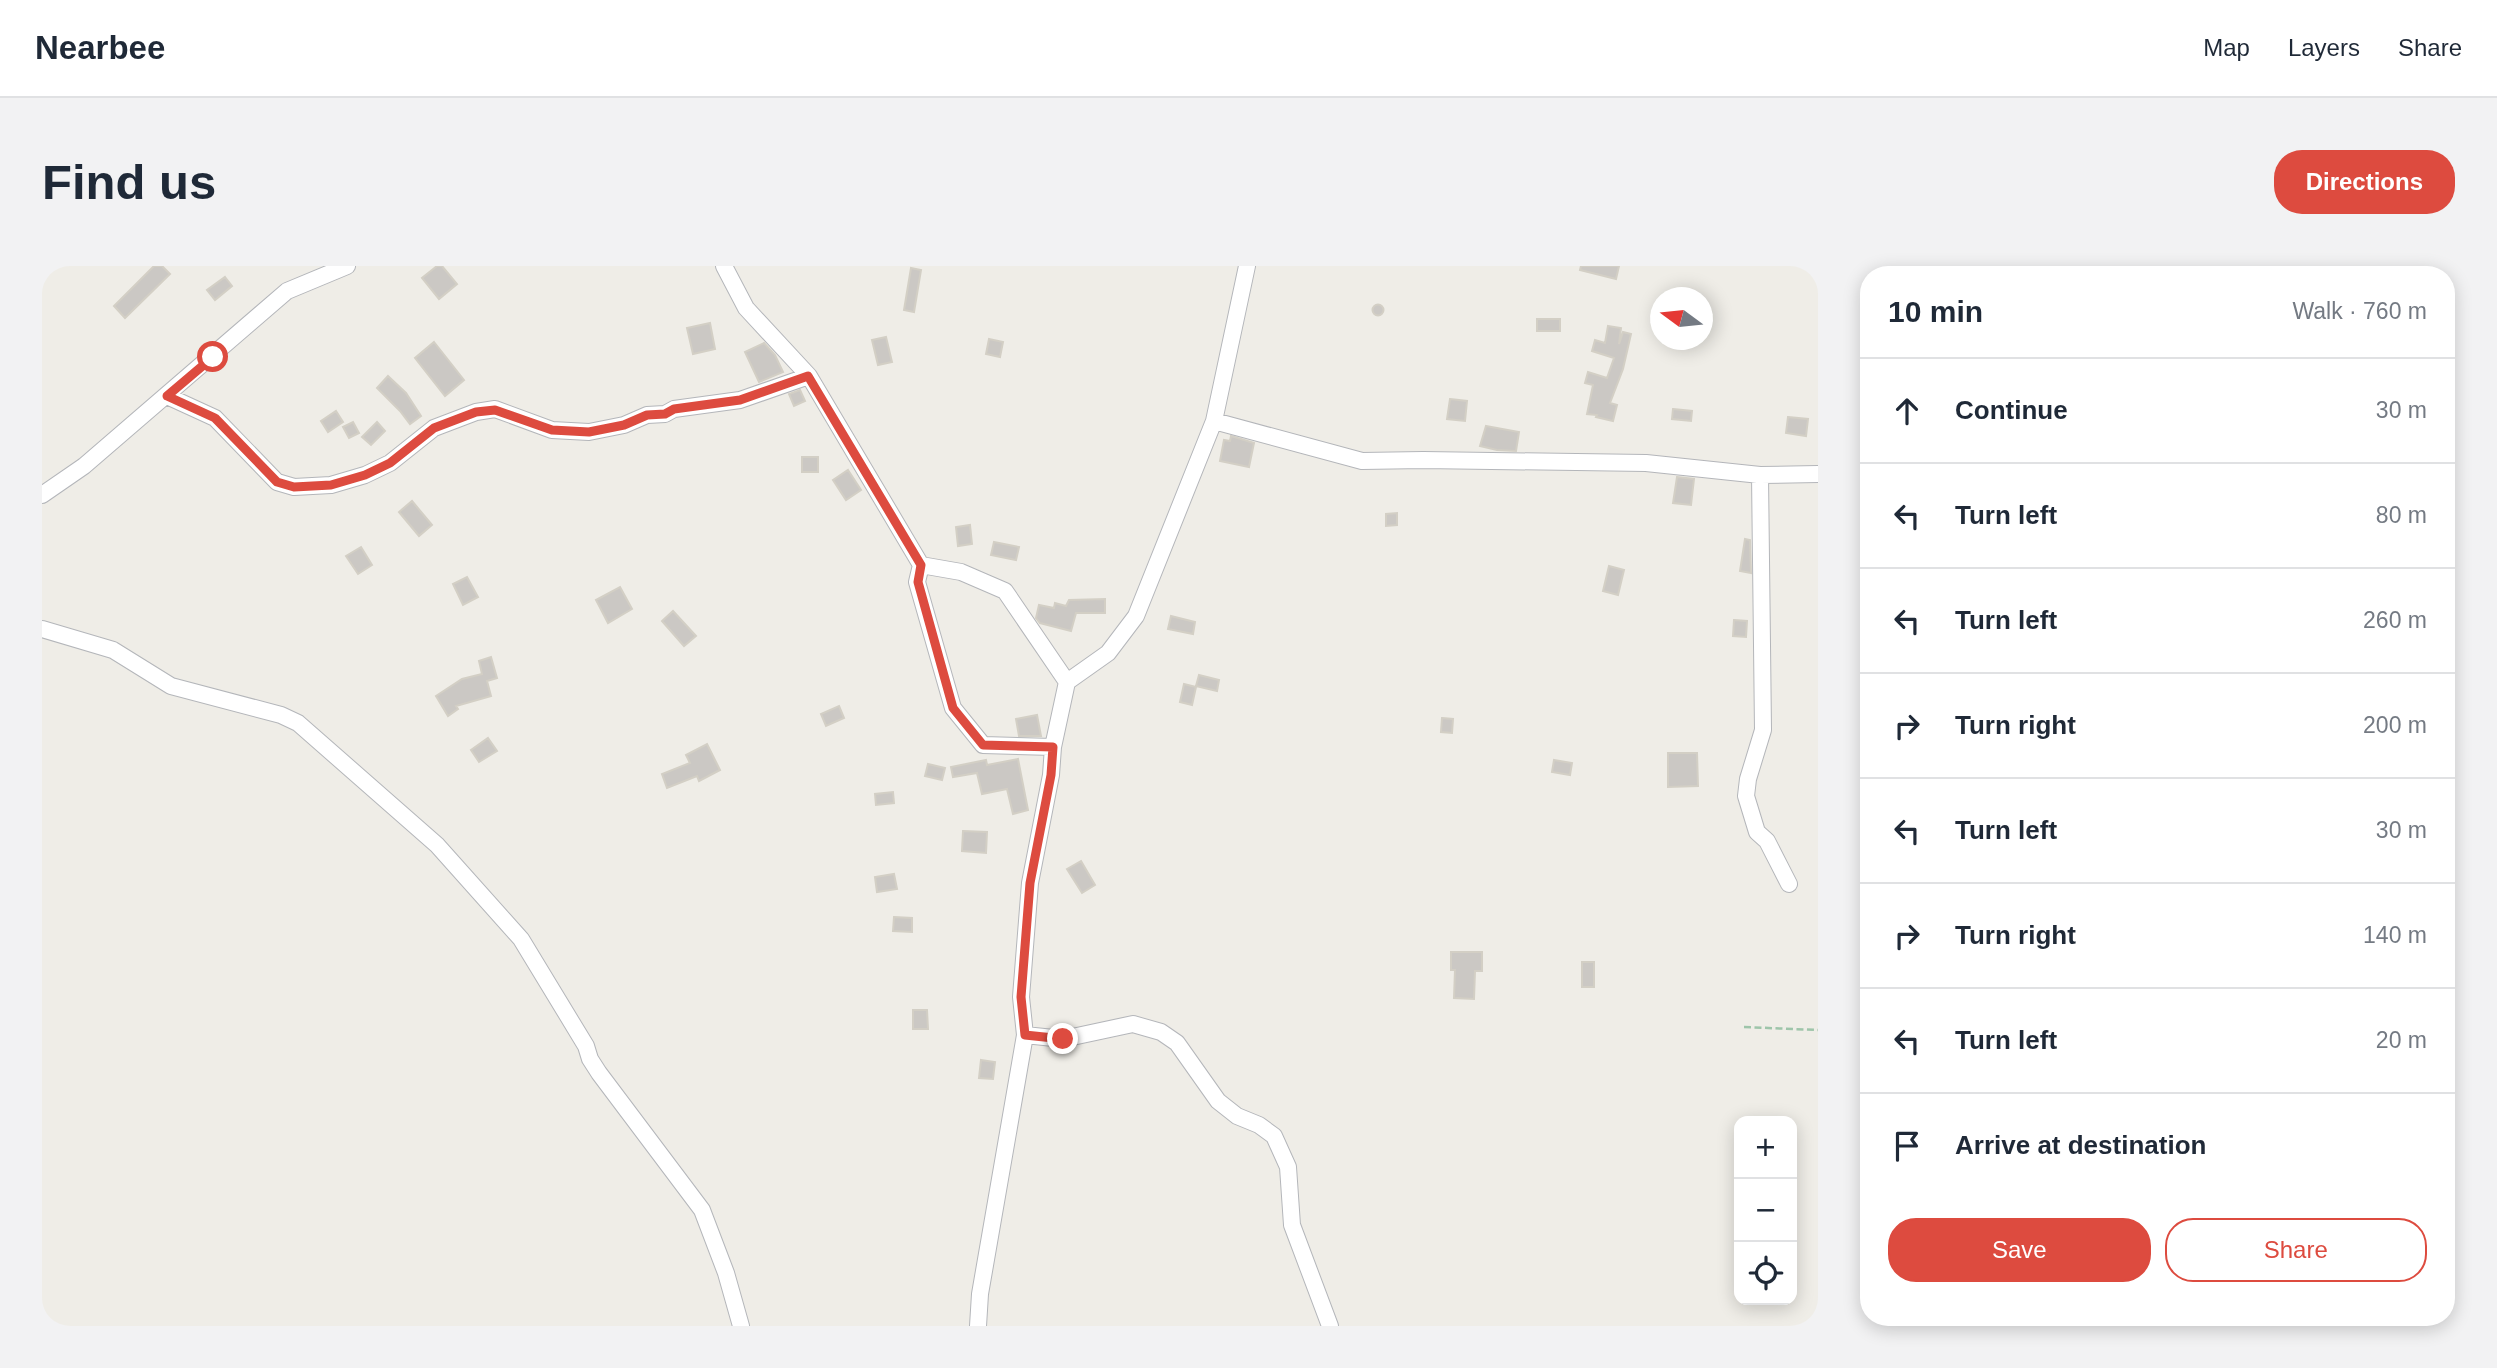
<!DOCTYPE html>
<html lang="en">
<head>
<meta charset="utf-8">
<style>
  :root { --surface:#fff; --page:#f2f2f3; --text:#1f2937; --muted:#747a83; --line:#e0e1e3; --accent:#dd4b3f }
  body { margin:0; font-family:Helvetica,sans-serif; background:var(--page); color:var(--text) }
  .controls { position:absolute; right:21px; bottom:21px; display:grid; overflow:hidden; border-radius:14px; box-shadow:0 4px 18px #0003 }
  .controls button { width:63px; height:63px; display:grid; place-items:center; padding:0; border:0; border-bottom:2px solid var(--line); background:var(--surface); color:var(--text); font:35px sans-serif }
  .compass { position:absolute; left:1608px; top:21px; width:63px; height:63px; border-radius:50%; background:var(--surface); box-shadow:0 4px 18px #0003; rotate:285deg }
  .stop { position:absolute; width:21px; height:21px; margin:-16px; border:5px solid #dd4b3f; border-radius:50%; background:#fff }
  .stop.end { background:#dd4b3f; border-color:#fff; box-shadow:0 2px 7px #0008 }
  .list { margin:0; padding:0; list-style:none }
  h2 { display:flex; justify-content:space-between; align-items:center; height:91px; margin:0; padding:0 28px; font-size:30px }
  h2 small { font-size:23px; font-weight:400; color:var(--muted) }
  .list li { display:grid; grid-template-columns:46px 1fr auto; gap:21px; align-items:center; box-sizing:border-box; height:105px; padding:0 28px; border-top:2px solid var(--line) }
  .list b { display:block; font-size:26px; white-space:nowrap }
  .list em { font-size:23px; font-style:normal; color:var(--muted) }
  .actions { display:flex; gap:14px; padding:21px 28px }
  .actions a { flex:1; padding:16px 0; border:2px solid var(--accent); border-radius:28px; text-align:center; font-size:24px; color:var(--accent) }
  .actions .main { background:var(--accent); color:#fff }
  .icon { flex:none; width:38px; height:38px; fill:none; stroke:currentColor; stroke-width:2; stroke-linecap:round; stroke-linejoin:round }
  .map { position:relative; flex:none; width:1776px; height:1060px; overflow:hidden; border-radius:28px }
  header { display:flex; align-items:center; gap:42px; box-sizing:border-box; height:98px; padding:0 35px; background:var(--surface); border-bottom:2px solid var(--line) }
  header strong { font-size:33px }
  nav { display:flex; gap:38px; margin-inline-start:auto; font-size:24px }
  .intro { display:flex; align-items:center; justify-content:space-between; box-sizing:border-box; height:168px; padding:0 42px }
  h1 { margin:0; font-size:49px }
  .button { padding:18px 32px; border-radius:28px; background:var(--accent); color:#fff; font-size:24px; font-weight:700 }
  main { display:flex; gap:42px; padding:0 42px }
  aside { flex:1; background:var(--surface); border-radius:28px; box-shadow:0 4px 18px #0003 }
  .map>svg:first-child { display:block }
  .building { fill:#cbc8c4; stroke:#d3cfc5; stroke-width:2 }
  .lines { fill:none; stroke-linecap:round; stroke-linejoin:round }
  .minor-casing { stroke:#b4b6ba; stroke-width:18 }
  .path { stroke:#9ec5aa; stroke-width:2.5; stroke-dasharray:7 3.5; stroke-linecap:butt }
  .minor { stroke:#fff; stroke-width:16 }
  .route { stroke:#dd4b3f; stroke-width:9 }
</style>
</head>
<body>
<header>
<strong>Nearbee</strong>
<nav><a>Map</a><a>Layers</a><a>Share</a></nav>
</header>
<div class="intro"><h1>Find us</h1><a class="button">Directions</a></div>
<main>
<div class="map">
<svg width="1776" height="1060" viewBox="0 0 1776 1060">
  <rect width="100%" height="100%" fill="#efede7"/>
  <path class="building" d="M112,0H120L128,8L83,52L72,40Z
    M395,0H400L415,18L397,33L380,12Z
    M1539,0H1577L1574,13L1538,4Z
    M869,2L879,4L872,46L862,44Z
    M183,11L190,20L173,34L165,24Z
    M1330.5 44a5.5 5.5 0 1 1 11 0a5.5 5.5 0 1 1-11 0Z
    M1495,53H1518V65H1495Z
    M668,57L673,83L651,88L645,62Z
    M1566,60L1579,62L1577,78L1581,66L1589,68L1581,103L1568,137L1575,139L1571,155L1554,151L1555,149L1545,148L1551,119L1543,117L1546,106L1565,112L1572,92L1550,85L1553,74L1563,77Z
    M844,71L850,96L836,99L830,74Z
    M947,73L961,76L958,91L944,88Z
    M392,76L422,114L403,130L373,92Z
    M722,77L733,89L741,106L717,116L703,86Z
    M346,110L364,127L379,150L368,158L358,145L335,122Z
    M758,124L763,135L752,140L747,128Z
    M1408,133L1425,135L1423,155L1405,153Z
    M1631,143L1650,145L1649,155L1630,153Z
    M294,145L301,156L286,166L279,155Z
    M1746,151L1766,153L1764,170L1744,167Z
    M311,156L317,167L307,172L301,161Z
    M335,156L343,165L329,179L320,171Z
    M1444,160L1477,166L1474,185L1455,184L1438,180Z
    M1189,170L1212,177L1207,201L1178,195L1182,174L1188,175Z
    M760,191H776V206H760Z
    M806,204L819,224L804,234L791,214Z
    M1635,211L1652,213L1649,239L1631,237Z
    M370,235L390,259L377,270L357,246Z
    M1355,247V259L1344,260V248Z
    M928,259L930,278L916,280L914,261Z
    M1703,273L1708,274L1709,307L1698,305Z
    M952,276L977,281L974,294L949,289Z
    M319,281L330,299L316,308L304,290Z
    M1567,300L1582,304L1576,329L1561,325Z
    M425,311L436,331L421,339L411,318Z
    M578,321L590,343L566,357L554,334Z
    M1063,333V347H1034L1029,365L998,357L994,352L997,339L1012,342L1013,337L1024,340L1027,334Z
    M631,345L654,370L642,380L620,355Z
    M1129,350L1153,356L1151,368L1126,363Z
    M1692,354L1705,355L1704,371L1691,370Z
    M449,391L455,412L445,415L449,430L414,440L416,443L406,450L394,430L420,413L440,408L437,395Z
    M1157,409L1177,414L1175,425L1154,420Z
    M1142,418L1154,421L1150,439L1138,436Z
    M797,440L802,452L784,460L779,448Z
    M995,449L999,470H977L974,453Z
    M1400,452L1411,453L1410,467L1399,466Z
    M446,472L455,485L437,496L429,484Z
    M665,478L678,504L657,515L655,510L625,522L620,508L648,497L644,489Z
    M1626,487H1655L1656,520L1626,521Z
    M976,493L986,544L971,548L965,523L940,528L935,507L911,511L909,501L944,494L945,499Z
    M1512,494L1530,497L1528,509L1510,506Z
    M886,498L903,502L900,514L883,510Z
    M851,526L852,537L834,539L833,528Z
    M921,565L945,566L944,587L920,585Z
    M1039,595L1053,619L1040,627L1025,603Z
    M852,608L855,623L835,626L833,611Z
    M852,651L870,652V666L851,665Z
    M1409,686H1440V705H1433L1432,733L1412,732L1413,704H1409Z
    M1540,696H1552V721H1540Z
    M871,744H885L886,763H871Z
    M939,794L953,796L951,813L937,812Z"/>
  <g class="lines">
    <defs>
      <path id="minor" d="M682,0L704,42L767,110L879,299L875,316L911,442L941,479L1011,481
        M125,130L173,152L235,216L252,221L289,219L323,209L348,197L392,162L434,146L453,143L510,164L547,166L582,159L605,149L623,148L632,143L698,134L767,110
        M1172,155L1320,195L1381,194L1604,197L1718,209L1776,208
        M1718,209L1721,464L1706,513L1704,530L1715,566L1725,575L1747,618
        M0,229L42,200L245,25L305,0
        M879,299L919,306L963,325L1025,416
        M0,363L71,384L129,420L239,449L256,457L395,579L479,673L544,780L548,793L557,807L660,944L684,1007L699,1060
        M983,769L1021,773L1091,758L1119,766L1135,777L1176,835L1195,850L1217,859L1232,870L1246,901L1250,959L1288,1060
        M936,1060L938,1028L983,769L979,731L988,617L1009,509L1011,481L1025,416L1066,387L1094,350L1172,155L1205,0"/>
    </defs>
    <use href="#minor" class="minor-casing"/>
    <path class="path" d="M1702,761L1776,764"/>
    <use href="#minor" class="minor"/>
  </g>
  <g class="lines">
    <path class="route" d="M171,91L125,130L173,152L235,216L252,221L289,219L323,209L348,197L392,162L434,146L453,144L510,164L547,166L582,159L605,149L623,148L632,143L698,134L766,110L879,299L876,316L911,442L941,479L1011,481L1009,509L988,617L979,731L983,769L1021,773"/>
  </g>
</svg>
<div class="controls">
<button>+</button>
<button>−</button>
<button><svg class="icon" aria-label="locate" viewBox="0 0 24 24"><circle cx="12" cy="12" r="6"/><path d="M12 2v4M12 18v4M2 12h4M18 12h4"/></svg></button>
</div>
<svg class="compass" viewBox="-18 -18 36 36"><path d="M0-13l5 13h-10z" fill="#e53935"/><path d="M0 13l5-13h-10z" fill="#747a83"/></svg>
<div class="stop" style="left:171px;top:91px"></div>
<div class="stop end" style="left:1021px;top:773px"></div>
</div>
<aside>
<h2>10 min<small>Walk · 760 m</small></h2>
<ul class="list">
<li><svg class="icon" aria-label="ahead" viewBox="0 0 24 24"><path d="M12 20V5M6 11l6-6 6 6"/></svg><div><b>Continue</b></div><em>30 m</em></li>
<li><svg class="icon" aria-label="left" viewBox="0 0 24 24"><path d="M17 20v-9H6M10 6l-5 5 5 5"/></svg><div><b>Turn left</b></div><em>80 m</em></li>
<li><svg class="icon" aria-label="left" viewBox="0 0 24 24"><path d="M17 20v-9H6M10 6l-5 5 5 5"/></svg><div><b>Turn left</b></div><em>260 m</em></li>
<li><svg class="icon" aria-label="right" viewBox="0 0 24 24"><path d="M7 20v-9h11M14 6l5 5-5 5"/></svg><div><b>Turn right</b></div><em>200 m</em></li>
<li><svg class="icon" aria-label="left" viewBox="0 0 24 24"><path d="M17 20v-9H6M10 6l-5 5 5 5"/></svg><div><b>Turn left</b></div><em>30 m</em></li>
<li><svg class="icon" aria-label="right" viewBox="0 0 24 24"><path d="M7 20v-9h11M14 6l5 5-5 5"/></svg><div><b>Turn right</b></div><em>140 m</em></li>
<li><svg class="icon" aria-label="left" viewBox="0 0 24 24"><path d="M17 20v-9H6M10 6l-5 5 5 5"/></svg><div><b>Turn left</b></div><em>20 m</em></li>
<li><svg class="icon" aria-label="arrive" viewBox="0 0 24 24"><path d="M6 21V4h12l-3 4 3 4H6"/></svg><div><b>Arrive at destination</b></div></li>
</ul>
<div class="actions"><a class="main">Save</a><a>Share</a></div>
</aside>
</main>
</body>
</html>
